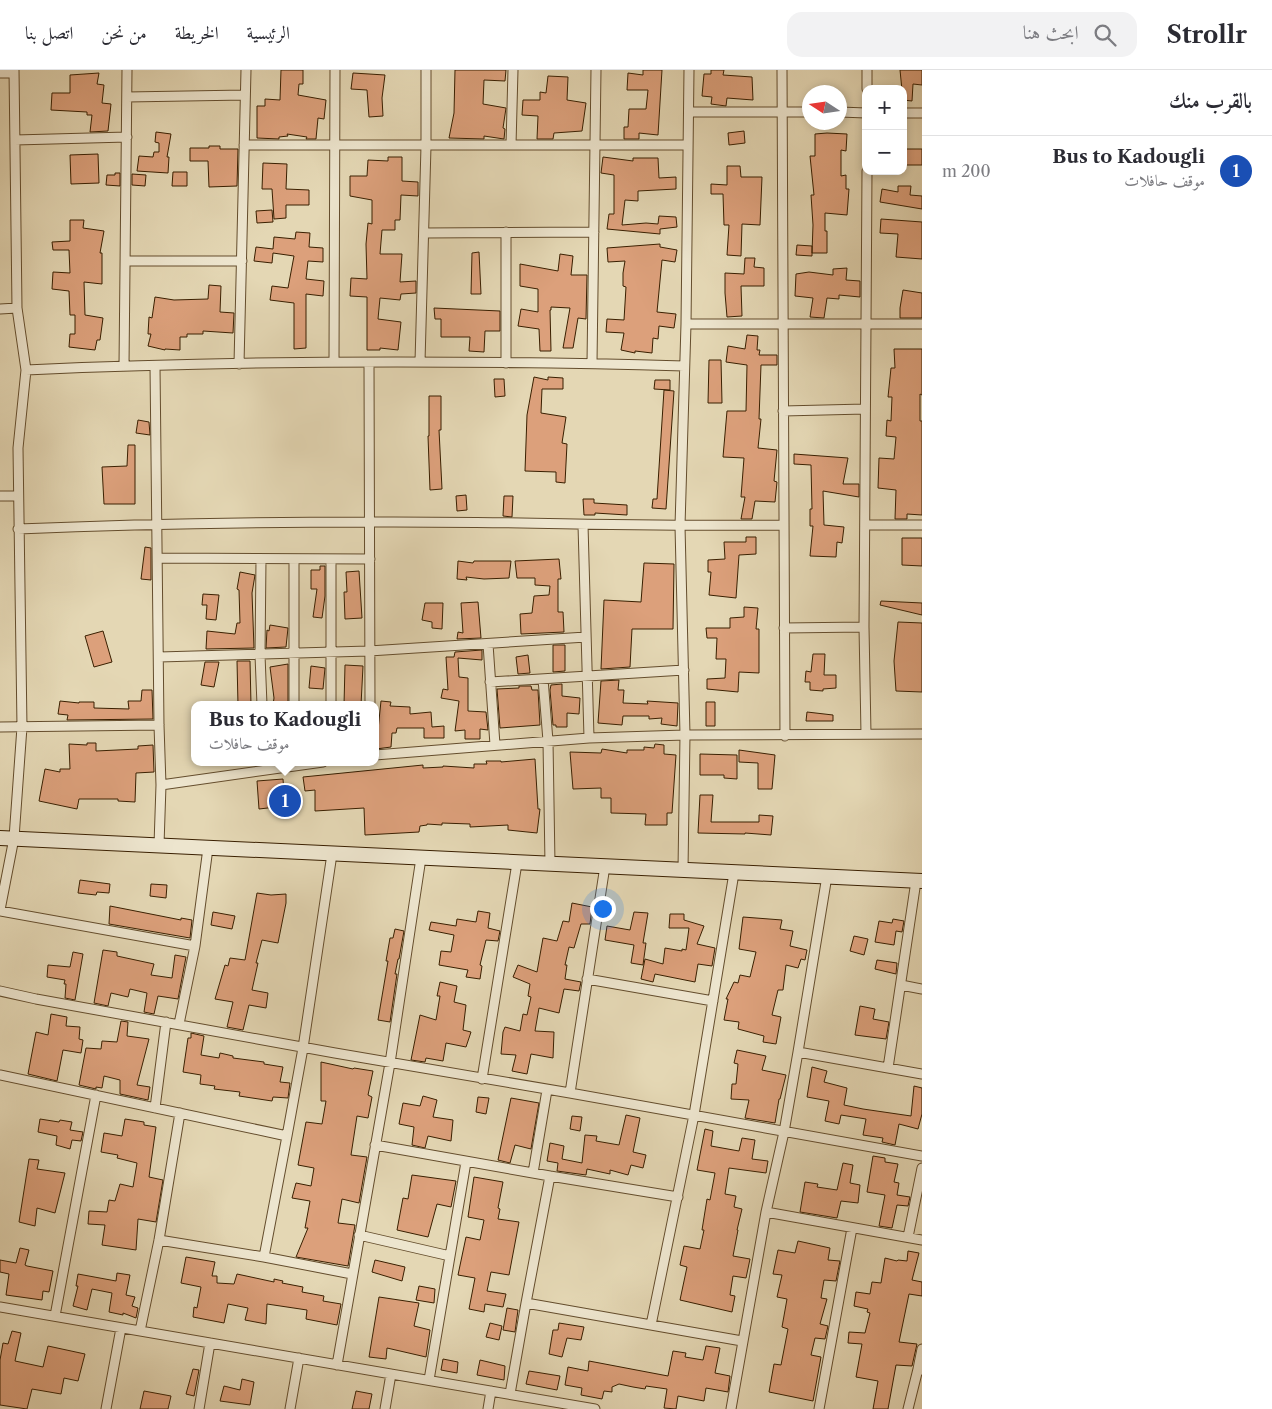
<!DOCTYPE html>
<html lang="ar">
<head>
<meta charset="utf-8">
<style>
  :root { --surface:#fff; --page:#f2f2f3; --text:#2b2b33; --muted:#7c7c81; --line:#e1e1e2; --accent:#d93025 }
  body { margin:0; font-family:"Libre Caslon Text",Amiri,serif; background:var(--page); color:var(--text); direction:rtl }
  .controls { position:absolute; right:15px; top:15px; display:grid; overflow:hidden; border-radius:10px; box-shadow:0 2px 8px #0003 }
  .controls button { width:45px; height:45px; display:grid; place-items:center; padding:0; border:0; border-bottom:1px solid var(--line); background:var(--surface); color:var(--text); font:25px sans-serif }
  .compass { position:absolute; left:802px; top:15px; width:45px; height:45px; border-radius:50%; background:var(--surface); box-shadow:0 2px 8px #0003; rotate:282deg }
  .you { position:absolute; left:602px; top:838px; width:18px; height:18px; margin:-12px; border:4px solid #fff; border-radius:50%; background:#1a73e8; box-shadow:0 0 0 8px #1a73e833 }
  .badge { display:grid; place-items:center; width:32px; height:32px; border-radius:50%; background:var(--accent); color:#fff; font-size:16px; font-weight:700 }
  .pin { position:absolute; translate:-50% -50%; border:2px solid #fff; box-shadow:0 1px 5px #0006 }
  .popup { position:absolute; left:191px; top:631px; width:188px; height:65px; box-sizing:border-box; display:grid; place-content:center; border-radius:10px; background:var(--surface); filter:drop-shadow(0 1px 4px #0005); font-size:16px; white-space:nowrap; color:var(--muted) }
  .popup b { font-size:19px; color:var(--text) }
  .popup::after { content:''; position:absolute; left:50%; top:100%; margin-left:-10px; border:10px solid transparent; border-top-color:var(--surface) }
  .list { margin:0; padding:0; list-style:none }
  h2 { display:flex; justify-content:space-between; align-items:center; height:65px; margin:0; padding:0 20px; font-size:21px }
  h2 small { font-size:16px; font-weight:400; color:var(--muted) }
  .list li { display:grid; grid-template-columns:32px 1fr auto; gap:15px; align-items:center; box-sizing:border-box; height:70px; padding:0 20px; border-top:1px solid var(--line) }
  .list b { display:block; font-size:19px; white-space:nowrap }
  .list p { margin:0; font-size:16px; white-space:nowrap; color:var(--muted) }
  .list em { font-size:16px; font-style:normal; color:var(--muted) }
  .icon { flex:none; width:28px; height:28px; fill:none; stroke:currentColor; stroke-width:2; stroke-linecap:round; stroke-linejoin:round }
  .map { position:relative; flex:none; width:922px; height:1339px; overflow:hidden; direction:ltr }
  header { display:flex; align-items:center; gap:30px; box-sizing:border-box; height:70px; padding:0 25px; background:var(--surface); border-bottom:1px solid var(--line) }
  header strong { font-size:24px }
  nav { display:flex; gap:28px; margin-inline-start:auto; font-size:18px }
  .search { width:350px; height:45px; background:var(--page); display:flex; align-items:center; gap:12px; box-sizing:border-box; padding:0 18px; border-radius:15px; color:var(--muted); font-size:19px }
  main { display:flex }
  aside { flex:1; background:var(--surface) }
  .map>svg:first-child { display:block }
  .building { fill:#dca07b; stroke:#391f00 }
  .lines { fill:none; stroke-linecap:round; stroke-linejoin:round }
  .street-casing { stroke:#644d2d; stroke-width:11 }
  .secondary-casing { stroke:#391f00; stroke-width:16 }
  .street { stroke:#ede5ce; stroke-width:9 }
  .secondary { stroke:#ede5ce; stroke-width:14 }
</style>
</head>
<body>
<header>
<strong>Strollr</strong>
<div class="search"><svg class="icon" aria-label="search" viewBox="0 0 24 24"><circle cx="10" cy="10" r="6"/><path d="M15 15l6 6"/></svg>ابحث هنا</div>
<nav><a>الرئيسية</a><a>الخريطة</a><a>من نحن</a><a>اتصل بنا</a></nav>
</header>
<main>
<aside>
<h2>بالقرب منك<small></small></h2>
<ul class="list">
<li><span class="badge" style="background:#1a4fb4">1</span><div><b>Bus to Kadougli</b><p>موقف حافلات</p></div><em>200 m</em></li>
</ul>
</aside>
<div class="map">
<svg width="922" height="1339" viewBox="0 0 922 1339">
  <rect width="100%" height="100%" fill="#e4d7b4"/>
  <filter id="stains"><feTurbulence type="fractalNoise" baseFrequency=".004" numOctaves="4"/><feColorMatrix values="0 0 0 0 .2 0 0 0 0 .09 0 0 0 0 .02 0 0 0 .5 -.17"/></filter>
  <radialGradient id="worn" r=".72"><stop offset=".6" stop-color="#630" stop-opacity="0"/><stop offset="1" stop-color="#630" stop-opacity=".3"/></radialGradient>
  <path class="building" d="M281,0H303V14H299L298,25L326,30L324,49L318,48L316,69H306L307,67L287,64L288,66L279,67V69L257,68V36H265V29L280,30Z
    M455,0H506L505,11L484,10L483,34L506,38L503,58L505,59L504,69L484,66V69L449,68L454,43Z
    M643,0H662L658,65L639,63V69H624V57H628L629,39H646L648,20H627L628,3L643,5Z
    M711,0H724L723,5L752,7L753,30L727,28L726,36L711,34L712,27L702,26L704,4H711Z
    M900,0H922V15L913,14L912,31L903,30Z
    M99,3L97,14L104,15L102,33L111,34L108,61L90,62L92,45H87V42L51,40L52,23H70V5Z
    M353,3L385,5L382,28L383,46L369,47L367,20L351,19Z
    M548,6L568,7L567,30L586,33L582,61L554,63L553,69H537L538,46L522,45L523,30H540V22L546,23Z
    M744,61L745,73L729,75L728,63Z
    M156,62L171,64L167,87H169L168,103L137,101L139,86L153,87L154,82H159V73L155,72Z
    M827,63L847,64L846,81L841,80V106L846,105V119H849L847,145L825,143V161H827V183H812L813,155L811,125H814L810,86H815V64Z
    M209,76H220V79H238L237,116L209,117L208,91H190V78H209Z
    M903,79H922V95H903Z
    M98,84L99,113L71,114L70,85Z
    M388,87H402V111L418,112V126L401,125L400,150H395V160H382L380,184H402L400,212L416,211V223L401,224L400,230L380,228L378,249L401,252L398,280L380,278V280H367V227L350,226L351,208L367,209L366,174L368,153L372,154V130L350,126V106H367L368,90L388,91Z
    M603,87L633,91V88H658L659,108L676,107V119L638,121V131L625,130L622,155L646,153L658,154L659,146L676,147L677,157L660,159V164L607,159L609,144H614V105L601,103Z
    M263,93L287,94L286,119L309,120V135H286V148L274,149L272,119H262Z
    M727,96H740L741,107H762L760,155L742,154L741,186L727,185L729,155H724L723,124H711V114L727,115Z
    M173,102H187V116H172Z
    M115,103H120V116L106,115L107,105H115Z
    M132,104L146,105L145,116L132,115Z
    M898,116H911L910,125L922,126V139L880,132L882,119L898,122Z
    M272,140L273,152L257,153L256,141Z
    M881,149L922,152V189L896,187L898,164L880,163Z
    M70,150H84L83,158L104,161L100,183H102V214L84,212L85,245L103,248L100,270H97L95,280L69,277L70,264H75V245H70L69,221L52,219L53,202L70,203L69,180H53L52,172L70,171Z
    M296,162L310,163L309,177L323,178V192L308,191L306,209L324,211L323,226L306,224V278L294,279V233L270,230L272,216L288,218L294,186L273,183L272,193L254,191L256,177L273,179L274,167L295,169Z
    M660,174V177L677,180L675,192L662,190L657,242L676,244L674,258L659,256L658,269L653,268L652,283L635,281V283L621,280L624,263L606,262L607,249L624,250L626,217L623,216V203L625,191L608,192L607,178Z
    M797,175L812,176V186L796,185Z
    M479,182L481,224H471L472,183Z
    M560,184L573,186L571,205H587L586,249L578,248L573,278H563L570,238L551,237V240H550L551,281H540L539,259L518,256L521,239L538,242V219L520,216V194L558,201Z
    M745,188H755L754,197L764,198V216H741L742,246L727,247L725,223V203L744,204Z
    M847,198L846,210L860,211V227L839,225V229L827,228L824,248L810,247L813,228L795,226L796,204L809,202L833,205V199Z
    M209,215L221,216L220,242L234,243L233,263L203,261V264H187V267H180V280L165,279V280L148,276L151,264H148L149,247L152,248L155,227L174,230L208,229Z
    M903,220L922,223V248H900V238Z
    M434,238L500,241V261H485L484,282L469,281L470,267H441V249H435Z
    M747,265L758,266L757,280H760L759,285H777V295H761L759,349H761L758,378L777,380L774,411L777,412L775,432L755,431L752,449H741L745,427H741L744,388L723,387L727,341H746L747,295L726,292L728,276L745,279Z
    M894,279H922V325L920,324V351H922V445L907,444V449H895L896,420L878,418L879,388L894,389L896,367L886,366L887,350L891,351L892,327H888L891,298H895Z
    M709,290H721L722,333H708Z
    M534,307L548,310V307L563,308V319H542L541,343L566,347L562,373L567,374L565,413L556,412V402L525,401L527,345Z
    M494,309H504L505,326L495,327Z
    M655,310H670V320L654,319Z
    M664,320L674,321L666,439L652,438L653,429H657Z
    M429,326H441V360H439L442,419L430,420L428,366H429Z
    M138,350L149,352L150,365L136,363Z
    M128,375H135V434H104L102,397L127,396Z
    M794,384L848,388L843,414H859V427L823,421L824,455L844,457L842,473L837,472L836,487L810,486L813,456H810V439H812L811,395L794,394Z
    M466,425L467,440L457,441L456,426Z
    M504,426H513L512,447L503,446Z
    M583,429H594V433L627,435V445L595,443V445H584Z
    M746,467H756V484L739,485L736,528L709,525L711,502H708V490L725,489L724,472H746Z
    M902,468H922V496L902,495Z
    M145,477L151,478V510L141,509Z
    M559,489L561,509H558V542H563L564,562L521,564L520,544L532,543L534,526L549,525L550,516L535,515V508H517L515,491Z
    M458,491L473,493L474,491H511L509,508L484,509L466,507L467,510L457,509Z
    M644,493L674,494L673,559H632L630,597L601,599L604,530L641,532Z
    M320,496H325V526L322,548L313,547L317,519H311V500H320Z
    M359,501L362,548L345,549L344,522H347L346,502Z
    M240,502L255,505L252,523L254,578L206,579L207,561L235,564L237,553H240L239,520L237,519Z
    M203,524L219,525L216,550L206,549L207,535H202Z
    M881,531L922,533V545L880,535Z
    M478,532L481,568L457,569L458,562L463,563L461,533Z
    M425,533H443L442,559L432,558V552L422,550Z
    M744,537L758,538L756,559H759V603L739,602L738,622L707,619V609L725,608L726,589H716L717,568H707L706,558H730V548L744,547Z
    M898,552L922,553V622L896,621L894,591Z
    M270,555L288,558L286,577L266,578L267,560L269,561Z
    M103,561L112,592L94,597L85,566Z
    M553,575H565V601L553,602Z
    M482,580V590L458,588L459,607L468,608V641L486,642L488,660L480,659V669H465V660L455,661L459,631L441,628L443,619L448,620L446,587H454L455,582Z
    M813,584H825L824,605H836V618L823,619V621L810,620V612H805L806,601L811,602Z
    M528,585L530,603L518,604L516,587Z
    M237,591H250L251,635H238Z
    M205,592H219L214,617L201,615Z
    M288,594V635H273L274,628L270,597Z
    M345,595L363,596L361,635H344Z
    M311,596L325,598L323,619L309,618Z
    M619,610L618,620H624L623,633L648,634L647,631L678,633L677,656L661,654L662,648L649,649V646H623L622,655L598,653L601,611Z
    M562,614V626L580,628L579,644L567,643V657H556V655H553L550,620L551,615Z
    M519,616H531L532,620H538L540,655L500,658L497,619L519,618Z
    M142,620H152L153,649L67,650L68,645L58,644L60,631L79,633V632H94V638L129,639L128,631H141Z
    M381,631L391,632L390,636L410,637V644L431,642L432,657L444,656V668H424V658H397L396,663H392L391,677L376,679Z
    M706,632H715V656H706Z
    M807,642L833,645V651H806Z
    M87,673H96V681L138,679V676L153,675L154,702L136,703L135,732L118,731V729H79L77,739L39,731L45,699L60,702V699H70L69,674L87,675Z
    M655,674L664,675V684L676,685L672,743H667V755H645L646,744L611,743V728H601V718L573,719L570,682L601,683L602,679L627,683V680H644V677L654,678Z
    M739,680L775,685L772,719H758V693L739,692Z
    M700,684L737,685V709L724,708V705H700Z
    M535,689L538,739H540L537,763L508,760V755L470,757V754L442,753V755L427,754V755L420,756L419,762L365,765L364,738L315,741V720L305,721L303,707L423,695V698L443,697V696L474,698V694H487L486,691H501V692Z
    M283,709L285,736L259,739L257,711Z
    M700,725H713L711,752H759V745L773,746L771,765L745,763V764L698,763Z
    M80,810L110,814L109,823L97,822L96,825L78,823Z
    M151,814L167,815L166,828L150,826Z
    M257,823L271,825L286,824V833L278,873L262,870L256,893H258L252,920L268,923L266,938L249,935L243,960L227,957L233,932L215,929L225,895L228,896L230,888L245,890Z
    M572,833L592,837L590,854H581L574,878L569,877L565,895H567L565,909L581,912L579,921L564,919L559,943L539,938L535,961L554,962L553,988L531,984L527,1004L512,1001L516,985L501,984L503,962L505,957L520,961L523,944L527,945L531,927L528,926L530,914L513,907L518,895L537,902L543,868L557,871L563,851L569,852Z
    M110,836L181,850V848L192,850L190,868L109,854Z
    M478,841L490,843L488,858L500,861L498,871L486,870L480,895L482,896L480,909L466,907L468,900L439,895L441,881L451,882L454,865L429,860L431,852L456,856L457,849L476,852Z
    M213,842L235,846L232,859L211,855Z
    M634,842L648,843L643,873H646L643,895L631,893L634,875L605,870L607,856L630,860Z
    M670,844H684V850L704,856L697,874L715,878L712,896L698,894L695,912L655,904L653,912L641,909L645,889L663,894L665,878L682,881V879L686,880L689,858H669Z
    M743,847L782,850L780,859L793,861L790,876L807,880L805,890L801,889L798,898L786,895L783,920H778L772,945L781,947L776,974L763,972L764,966L738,959L739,952L724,950L728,929H726L734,912L738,913L740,905L750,907L756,882L739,879Z
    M893,849L904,851L902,862L896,861L894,875L875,872L879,851L892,853Z
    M395,859L404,861L399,889H398L395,904H397L390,952L378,950L388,891H386L390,868H393Z
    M854,866L868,869L864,885L850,881Z
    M103,880L117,882V886L154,894L151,905L172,908L175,885L186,887L178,929L158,926L154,944L144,942L147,923L130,919L128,927L111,923L108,936L94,933Z
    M73,882L83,884L75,930L65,928L66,914H64L65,910L47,907L48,895L70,897Z
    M877,890L897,893L896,904L875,899Z
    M440,912L457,916L454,932L466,935L463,960L471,962L466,977L446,973L443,991L426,988L425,992L411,990L420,945L436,950L440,926H437Z
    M860,936L875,939L873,949L889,952L886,969L855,965Z
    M51,944L67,947L66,956L80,957L79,969L83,970L81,983L63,980L57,1011L28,1004L36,962L48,965Z
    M121,951L128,952L127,966L149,969L137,1015L150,1017L148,1030L120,1024V1010L104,1006L102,1018L96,1017V1019L79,1015L86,978L101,979L102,971L117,972Z
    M191,963L204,966L201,985L219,988L220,983L233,986V988L264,992V994L283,997L280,1012L290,1013L288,1028L273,1027L272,1031L239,1026L240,1022L214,1019L215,1016L200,1014L201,1005L183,1002L188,968H191Z
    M737,980L766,986L762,1000L786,1005L780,1029H779L775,1053L745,1048L749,1030L731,1029L732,1014H736L738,994L734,993Z
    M321,992L353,999L354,998L373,1001L368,1025L372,1027L368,1048L357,1046L351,1085L367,1087L359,1133L342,1129L338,1153L355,1155L348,1196L296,1187L308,1158H305L310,1131L292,1128L296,1113L311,1116L314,1098L298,1095L306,1052L322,1054L326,1031H321Z
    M812,997L827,1001L824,1012L847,1018L844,1035L863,1039L911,1046L914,1016L922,1018V1044L918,1059L899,1054L895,1075L882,1072L883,1068L863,1065L866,1049L841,1045L839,1054L825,1051L829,1031L807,1027Z
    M423,1026L437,1030L433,1047L453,1050L451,1071L428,1066L425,1078L412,1075L414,1057L399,1054L403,1033L420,1036Z
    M478,1027L489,1028L486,1044L476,1042Z
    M511,1028L539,1033L531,1079L515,1075L510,1093L498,1090Z
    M626,1045L640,1048L633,1082L646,1085L643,1098L631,1095L628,1105L610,1100V1104L587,1099L586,1105L557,1101L558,1093L547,1091L550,1073L564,1076L562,1089L582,1093L585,1065L597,1066L596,1071L619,1075Z
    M572,1046L582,1047L580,1061L570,1059Z
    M40,1049L59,1052L60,1050L72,1052L70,1060L83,1062L81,1071L72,1070L70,1079L56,1075L57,1066L38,1062Z
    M125,1049L144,1052V1055L156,1057L149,1107L163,1110L156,1152L138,1149L136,1180L102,1175L105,1155L88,1154L89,1141L107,1142L109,1130L115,1131L120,1114L133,1117L137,1093L117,1088L118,1085L101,1082L104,1063L122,1066Z
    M705,1059L713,1061L711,1076L739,1081L742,1068L755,1070L752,1089L768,1091L766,1103L729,1098L725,1124L736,1126L734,1137L742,1139L737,1160H738L733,1186L750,1189L746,1208L733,1206L730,1225L735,1226L732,1242L680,1230L687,1197L680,1195L684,1176L700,1179L704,1160H702L707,1129L710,1130L715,1103L697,1100Z
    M873,1086L885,1088V1092L898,1094L894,1112L899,1113L897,1125L910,1127L908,1136L897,1135L892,1158L879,1156L885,1125L867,1122Z
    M29,1089L39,1090L37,1099L65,1103L55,1143L37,1138L35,1156L19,1152Z
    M843,1093L853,1095L850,1113L860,1115L858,1133L841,1131L837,1148L800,1142L805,1112L818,1114L817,1117L837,1120Z
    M412,1105L456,1111L451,1137L437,1134L428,1167L397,1160L403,1128L408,1129Z
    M474,1107L503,1112L498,1138L500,1139L498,1149L519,1152L509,1205L491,1202L487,1221L506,1224L503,1237L485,1234L484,1242L469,1239L475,1208L458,1205L466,1167L480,1170L484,1150L468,1147Z
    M798,1171L830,1178L828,1190L840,1191L836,1211L824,1210L821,1228L827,1229L820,1254L828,1256L825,1269L815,1268L811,1285L821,1287L813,1331L769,1322L774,1294L781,1295L788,1259L782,1257L787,1229L777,1227L782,1205L773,1204L778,1180L795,1183Z
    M20,1178L29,1180L25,1195L27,1196L53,1201L49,1222L43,1221L42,1230L6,1225L9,1204L0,1202V1190L16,1193Z
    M908,1181L919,1183L912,1210L922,1212V1226L909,1224L899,1272L917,1274L912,1296L896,1295L888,1339H873L878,1311L856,1307L862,1274L848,1273L849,1262L865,1263L870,1243L867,1242L868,1239L854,1236L856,1222L870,1224L872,1212L881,1213L885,1188L897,1191L898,1190L907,1191Z
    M186,1187L215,1192L212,1206H217V1213L234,1214L237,1204L274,1212V1209L283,1211L282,1213L303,1217L302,1222L324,1226L323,1231L341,1234L337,1255L306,1249L307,1240L267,1234L266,1254L245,1250L248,1238L228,1234L224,1253L193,1247L194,1237L197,1238L201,1217L181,1213Z
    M375,1190L405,1197L402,1211L372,1202Z
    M117,1203L130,1205L126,1225L135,1227L132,1236L138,1238L136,1248L123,1243V1245L109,1242L112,1223L92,1219L87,1240L73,1236L78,1216H76L78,1204L116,1211Z
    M419,1216L435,1219L434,1233L416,1230Z
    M379,1227L419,1233L414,1256L430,1260L426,1287L387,1278L386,1289L369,1287Z
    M507,1238L518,1240L515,1262L503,1260Z
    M490,1253L502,1256L499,1270L486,1267Z
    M559,1253L584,1257L581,1270L567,1268L562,1287L549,1284L553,1260H558Z
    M12,1261L21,1263L15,1291L43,1297L48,1276L85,1284L78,1311L64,1308L61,1324L32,1319L27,1339L0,1335V1290L3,1273L8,1274Z
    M706,1276L720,1278L715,1303L730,1306L728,1322L706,1318L704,1331L678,1326L676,1339L664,1338L667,1319L646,1316L645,1319L633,1317L619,1314L612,1317V1322L604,1321L602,1329L581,1325L582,1318L565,1315L568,1297L588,1301L589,1291L668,1306L673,1281L686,1283L685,1287L703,1290Z
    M443,1289L458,1292L457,1303L441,1300Z
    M480,1290L505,1296L504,1310L477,1305Z
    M193,1299L199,1300L194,1326L186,1324Z
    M529,1301L560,1306L557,1320L526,1314Z
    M242,1309L254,1312L250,1335L220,1331L224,1316L240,1320Z
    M144,1321L171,1326L168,1339H140Z
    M356,1321L372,1324L369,1339H352Z"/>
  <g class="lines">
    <defs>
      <path id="street" d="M782,0L785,666
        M867,0V19
        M0,3H14
        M127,27L245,25
        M689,42H810
        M840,42L866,43
        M903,43H922
        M15,70L127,67
        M244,75H687
        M511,75L513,0
        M424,163L594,162
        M126,191H242
        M0,239L17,238
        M686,254H922
        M334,292L335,0
        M420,292L426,76V0
        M369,293L370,635
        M506,293V162
        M592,293L596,0
        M239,294L246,0
        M124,296L127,0
        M155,296L159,655L161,715L159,775
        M26,300C245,290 465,290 684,296
        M783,341L865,339
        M0,426H18
        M583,455L589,668
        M865,455H922
        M18,459C135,454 251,452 368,452C507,451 646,457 784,455
        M158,488L370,489
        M261,489L260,585L262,635
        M784,558L864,557
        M488,574L495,675
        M159,587L369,581L586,567
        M543,609L548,671L550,794
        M490,612L684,600
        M294,635V489
        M331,635V489
        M0,657L159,655
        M866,664L864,557L867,101
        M375,685L589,668L685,665L922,664
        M161,715L323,692
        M683,800L685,665L680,456L686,254L689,0
        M734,803L694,1045L651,1255L742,1271
        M0,840L14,768L22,657L18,378L26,300L17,238L14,0
        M0,841L195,876
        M587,909L713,931
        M901,915L922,919
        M0,921L36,929L335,983L570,1023L922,1086
        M179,954L195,876L208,778
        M798,982L922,1004
        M888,998L916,811
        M0,1005L287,1066L303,978L332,784
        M482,1009L517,793
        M570,1023L605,796
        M155,1038L166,952
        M375,1075L550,1106
        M533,1103L547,1020
        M766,1142L922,1170
        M359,1165L450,1186
        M908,1167L922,1098
        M159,1170L264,1187L352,1204
        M264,1187L287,1066
        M526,1233L550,1106L678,1127
        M0,1237L595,1339
        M55,1246L96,1025
        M140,1261L159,1170L180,1043
        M337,1295L390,993L421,788
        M918,1299L922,1279
        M429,1310L466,1092
        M510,1324L526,1233L651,1255
        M106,1339L121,1258
        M199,1339L210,1273
        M290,1339L299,1288
        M385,1339L391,1304
        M488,1339L491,1321
        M731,1339L766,1142L784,1062L798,982L827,806
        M819,1339L852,1158
        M908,1339L918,1299L922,1300"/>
      <path id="secondary" d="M0,768L922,811"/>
    </defs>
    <use href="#street" class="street-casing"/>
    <use href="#secondary" class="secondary-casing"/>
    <use href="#street" class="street"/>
    <use href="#secondary" class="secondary"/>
  </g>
  <rect width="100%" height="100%" filter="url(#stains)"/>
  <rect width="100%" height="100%" fill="url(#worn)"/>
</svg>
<div class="controls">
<button>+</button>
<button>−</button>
</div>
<svg class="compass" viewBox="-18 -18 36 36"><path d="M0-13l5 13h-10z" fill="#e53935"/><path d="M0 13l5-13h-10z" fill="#7c7c81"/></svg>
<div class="you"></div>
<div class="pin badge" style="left:285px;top:731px;background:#1a4fb4">1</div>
<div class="popup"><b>Bus to Kadougli</b>موقف حافلات</div>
</div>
</main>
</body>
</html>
